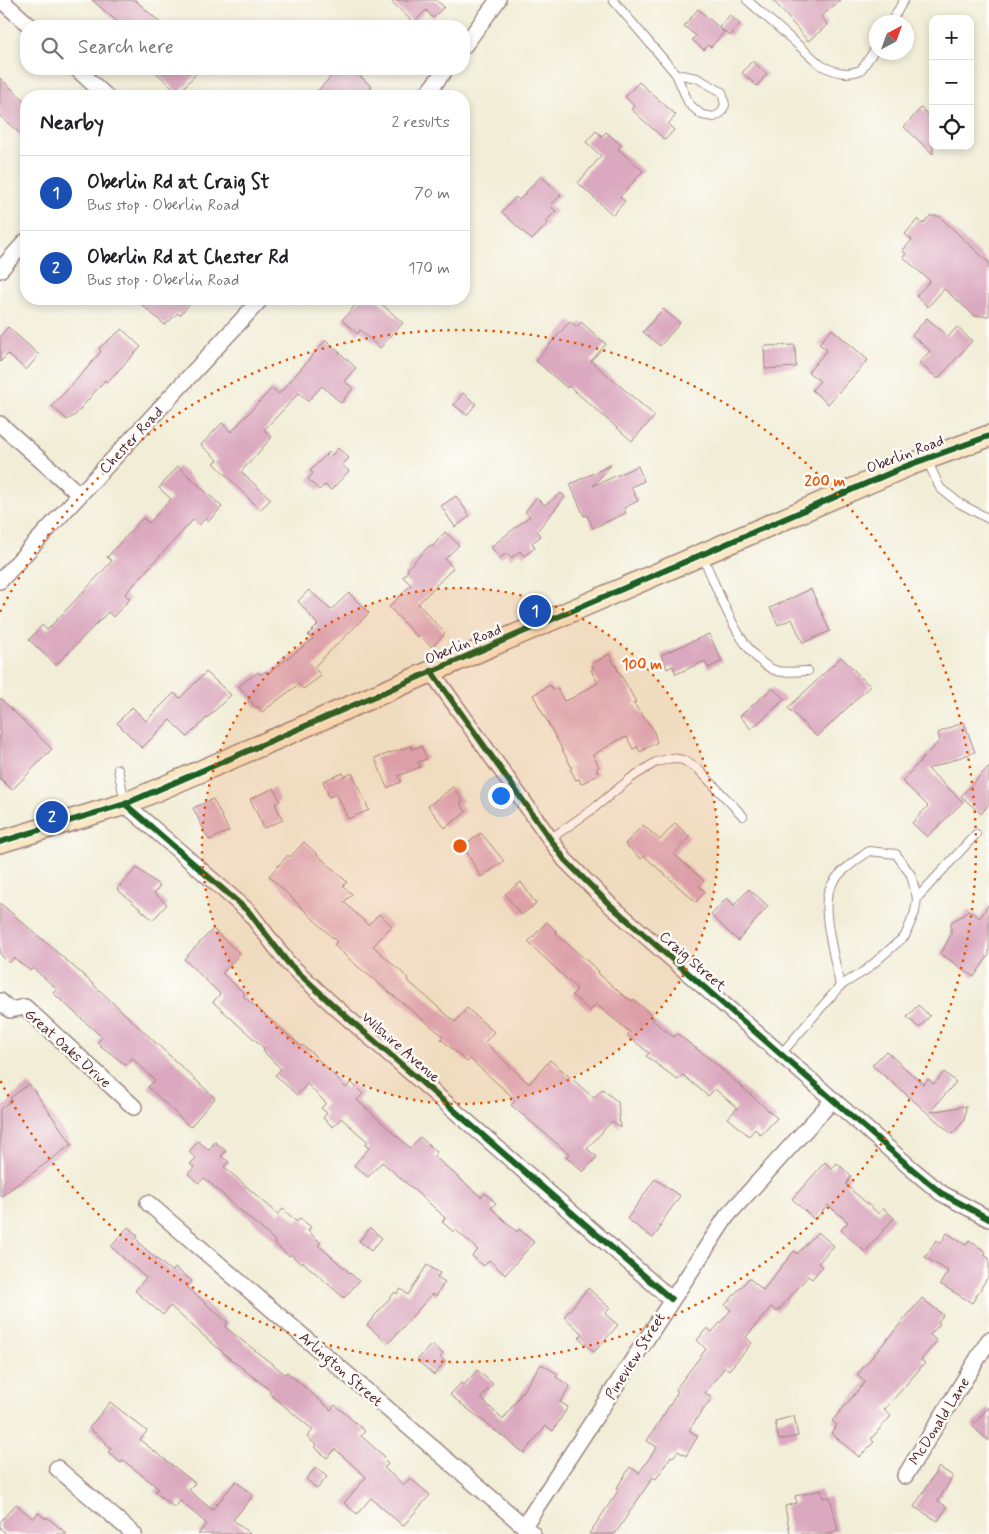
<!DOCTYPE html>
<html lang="en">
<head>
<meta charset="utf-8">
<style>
  :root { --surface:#fff; --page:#f6f6f6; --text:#202124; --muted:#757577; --line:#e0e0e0; --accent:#0f766e }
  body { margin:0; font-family:Mynerve,sans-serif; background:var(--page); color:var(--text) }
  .controls { position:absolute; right:15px; top:15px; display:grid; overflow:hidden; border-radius:10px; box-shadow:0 2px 8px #0003 }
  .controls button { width:45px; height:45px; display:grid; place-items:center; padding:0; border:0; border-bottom:1px solid var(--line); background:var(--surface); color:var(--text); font:25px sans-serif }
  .compass { position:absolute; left:869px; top:15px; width:45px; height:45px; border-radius:50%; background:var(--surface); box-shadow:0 2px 8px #0003; rotate:41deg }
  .you { position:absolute; left:500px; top:795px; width:18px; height:18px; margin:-12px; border:4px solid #fff; border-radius:50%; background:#1a73e8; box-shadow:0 0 0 8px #1a73e833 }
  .badge { display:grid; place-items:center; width:32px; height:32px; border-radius:50%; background:var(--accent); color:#fff; font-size:16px; font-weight:700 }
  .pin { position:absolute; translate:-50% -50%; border:2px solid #fff; box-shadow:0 1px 5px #0006 }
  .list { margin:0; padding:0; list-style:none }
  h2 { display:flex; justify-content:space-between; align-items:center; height:65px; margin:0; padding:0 20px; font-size:21px }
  h2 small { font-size:16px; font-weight:400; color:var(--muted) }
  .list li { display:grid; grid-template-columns:32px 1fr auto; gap:15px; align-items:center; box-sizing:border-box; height:75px; padding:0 20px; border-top:1px solid var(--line) }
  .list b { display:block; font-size:19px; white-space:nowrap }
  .list p { margin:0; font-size:16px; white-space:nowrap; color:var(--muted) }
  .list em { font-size:16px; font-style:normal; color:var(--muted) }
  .icon { flex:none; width:28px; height:28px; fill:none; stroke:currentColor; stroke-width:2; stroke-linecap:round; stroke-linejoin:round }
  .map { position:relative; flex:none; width:989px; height:1534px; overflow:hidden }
  .search { position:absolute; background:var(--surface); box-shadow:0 2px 8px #0003; left:20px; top:20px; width:450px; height:55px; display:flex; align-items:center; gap:12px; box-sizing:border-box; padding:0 18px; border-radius:20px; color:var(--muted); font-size:19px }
  .panel { position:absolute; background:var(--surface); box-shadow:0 2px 8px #0003; left:20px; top:90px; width:450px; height:215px; border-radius:20px }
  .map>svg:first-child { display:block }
  .building { fill:#dba9bf }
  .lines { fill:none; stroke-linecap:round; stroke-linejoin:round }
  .lane-casing { stroke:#9e8681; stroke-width:10 }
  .street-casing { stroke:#9e8681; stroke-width:18 }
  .secondary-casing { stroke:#9e8681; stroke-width:24 }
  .lane { stroke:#fff; stroke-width:8 }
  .street { stroke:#fff; stroke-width:15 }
  .secondary { stroke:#fae7c3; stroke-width:21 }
  .cycleway-casing { stroke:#fdfcf7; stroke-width:9 }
  .cycleway { stroke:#1b5e20; stroke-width:6 }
  .ring { fill:none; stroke:#e8590c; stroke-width:2.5; stroke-dasharray:2.5 5 }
  .labels { text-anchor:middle; stroke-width:5; stroke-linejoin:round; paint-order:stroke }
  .street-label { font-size:15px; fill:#4a1f2b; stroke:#fdfcf7 }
  .centre { fill:#e8590c; stroke:#fdfcf7; stroke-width:2.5 }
  .ring-label { font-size:15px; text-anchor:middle; font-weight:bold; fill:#e8590c; stroke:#fdfcf7; stroke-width:5; stroke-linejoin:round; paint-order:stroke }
</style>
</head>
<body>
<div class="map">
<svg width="989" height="1534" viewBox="0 0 989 1534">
  <rect width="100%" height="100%" fill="#fdfcf7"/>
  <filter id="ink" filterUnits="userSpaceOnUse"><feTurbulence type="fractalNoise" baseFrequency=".02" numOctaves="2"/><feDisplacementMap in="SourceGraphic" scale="10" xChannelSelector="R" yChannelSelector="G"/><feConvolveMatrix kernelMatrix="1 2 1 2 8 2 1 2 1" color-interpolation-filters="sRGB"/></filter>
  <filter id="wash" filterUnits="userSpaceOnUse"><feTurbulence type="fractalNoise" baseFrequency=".0096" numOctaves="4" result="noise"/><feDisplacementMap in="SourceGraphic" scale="20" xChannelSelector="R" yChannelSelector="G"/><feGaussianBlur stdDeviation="1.12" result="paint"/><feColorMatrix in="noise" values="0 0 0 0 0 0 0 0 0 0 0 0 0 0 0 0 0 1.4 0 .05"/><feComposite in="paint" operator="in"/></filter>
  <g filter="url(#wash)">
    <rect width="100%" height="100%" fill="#f1edd7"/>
    <g id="blocks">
      <path class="building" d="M92,0H135L164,26H122Z
        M390,0H436L444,7L433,18L426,10L414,23Z
        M773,0H840L821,17L828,25L808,41Z
        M698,9L724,32L711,47L708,45L704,50L692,40L696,36L684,26Z
        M730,15L740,24L730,36L719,27Z
        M752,61L767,74L757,86L742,73Z
        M152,69H200L179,93Z
        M338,69H352L372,87L363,96H313Z
        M0,78L26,102V139L0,116Z
        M639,82L676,115L668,124L674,130L665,140L631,109L634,106L625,97Z
        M921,108L933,119V154L904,127Z
        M596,131L602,136L606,132L621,145L618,149L643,171L620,197L625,201L613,215L578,183L601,156L586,142Z
        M541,176L561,195L550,206L556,211L546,221L548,223L532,240L502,212L516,197L519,200Z
        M930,216H939L989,263V316H975L944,289L928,307L916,296L930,281L903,257L906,254L902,251L912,240L905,234L918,219L923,224Z
        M135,299H194L180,315L178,313L165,325Z
        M361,299H376L403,323L380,348L360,330L358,334L342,320Z
        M663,309L680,323L660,346L643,332Z
        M927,318L948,337L957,327L972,341L938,379L919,363L930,351L912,335Z
        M570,321L577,327L581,322L606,344L591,361L655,416L632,441L569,386L567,388L536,361Z
        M8,327L39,355L26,370L8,354L0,362V336Z
        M122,329L141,347L107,382L105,380L75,415L67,420L52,406L89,366L101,351L99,348Z
        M832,329L868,360L828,404L812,390L820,381L808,372L827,350L819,344Z
        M326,340L356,368L344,381L353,388L341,403L322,386L308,401L299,393L264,430L272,437L241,472L271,499L260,510L214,463L218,460L201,445L222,423L231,432L272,388L279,394Z
        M795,345L796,367L765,369L764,346Z
        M463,393L476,404L467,415L454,405Z
        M338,448L349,458L342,465L349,471L331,490L325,485L319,490L308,479L313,473L310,471L329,452L332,455Z
        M611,465L593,486L638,466L644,481L631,487L638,501L624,508L626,513L593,528L587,515L584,516L570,484Z
        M178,466L222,507L209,521L206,518L199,525L193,520L125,594L130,599L113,617L108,612L56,665L29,640L42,625L47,630L85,590L112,561L107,557L143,518L149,523L171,499L159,488Z
        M561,493L565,497L537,531L541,536L532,543L535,548L524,556L520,551L511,558L507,553L500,558L491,547L530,516L525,512L536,498L545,505Z
        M456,496L470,516L455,527L441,506Z
        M445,532L459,545L445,559L453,568L418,604L445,633L432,647L419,635L417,637L389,607L411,585L403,577L408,571L407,569L430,545L432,547Z
        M811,589L830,631L803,643L792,619L778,625L770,608Z
        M309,590L331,610L349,593L369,613L314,667L321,676L303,689L299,684L262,712L258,706L256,708L239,686L258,672L260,675L266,671L267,674L313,639L308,635L318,625L298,601Z
        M709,634L722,661L708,668L705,661L676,674L673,666L667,669L661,655Z
        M609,654L636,702L633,703L653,729L657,742L640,752L638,747L633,749L627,737L619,740L593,755L599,767L596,769L599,774L581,784L579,779L576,780L570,769L572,768L533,695L550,685L553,690L557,688L564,701L572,698L598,683L591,670L594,668L592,664Z
        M841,657L870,686L817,737L788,708Z
        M206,672L231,695L187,737L170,720L142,748L117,723L132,707L146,721L174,693L180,698Z
        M772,688L785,699L751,729L740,716Z
        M0,698L52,749L12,790L0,778Z
        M964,722L975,752L928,769L963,802L927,837L912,823L928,806L902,781L940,740L938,733Z
        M411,746L412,749L421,746L427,759L418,762L420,767L398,776L401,782L387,788L375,758Z
        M989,766V804L981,814L961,796Z
        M343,773L344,777L352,773L369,810L348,819L337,794L329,797L323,781Z
        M453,787L463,801L460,803L466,812L445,828L428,806Z
        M274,788L280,801L275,804L283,820L264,828L250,799Z
        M213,799L229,831L209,840L193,808Z
        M675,823L690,837L674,854L704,881L699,886L705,892L696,902L644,856L641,859L625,844L643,825L660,840Z
        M481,833L504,861L481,877L463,846Z
        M304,842L347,882L343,886L352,894L344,902L368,925L379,914L392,926L373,946L408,978L407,980L455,1022L467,1008L494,1032L485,1042L529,1084L550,1060L594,1098L602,1089L618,1102L620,1128L612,1121L587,1149L597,1157L583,1172L566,1157L569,1154L561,1147L511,1105L516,1100L470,1059L467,1062L441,1039L443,1036L356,965L334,945L337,942L269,876L288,855L290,857Z
        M137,868L160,886L154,893L167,904L153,920L117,889Z
        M521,882L536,904L521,915L505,894Z
        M749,889L768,906L738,941L711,915L727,898L734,905Z
        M0,903L81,973L215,1098L190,1127L148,1087L155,1080L132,1058L126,1065L97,1043L102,1037L53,993L57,989L33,968L30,971L14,958L9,963L0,954Z
        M989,904V955L974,977L941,954L951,934V922L964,915L968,910L980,918Z
        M547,922L557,932L556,934L599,971L598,973L624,996L632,1001L633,999L648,1012L654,1018L652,1020L674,1037L677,1034L710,1059L777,1118L761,1135L755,1129L749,1136L728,1118L737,1108L715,1089L708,1096L683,1075L678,1080L646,1056L649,1053L627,1035L630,1032L596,1004L590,1011L572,995L577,989L528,942Z
        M213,929L240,954L222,973L245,994L243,996L301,1046L302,1045L311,1052L346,1088L351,1082L363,1094L357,1100L410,1148L420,1137L437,1152L434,1156L481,1197L485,1193L496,1203L491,1208L517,1232L519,1229L534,1242L505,1275L489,1260L484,1266L472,1256L478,1250L456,1230L454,1232L442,1222L445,1218L437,1210L382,1162L368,1177L354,1165L369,1148L365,1144L368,1142L341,1118L333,1127L323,1118L327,1113L321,1108L326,1103L307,1084L297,1095L275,1075L281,1069L263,1051L265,1049L213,1002L220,994L184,959Z
        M918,1005L930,1016L919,1028L907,1017Z
        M886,1051L923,1084L928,1079L934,1084L944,1072L956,1082L930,1112L966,1106L964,1121L952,1134L872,1065Z
        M29,1084L72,1144L0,1197V1109L12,1100L10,1098Z
        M198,1141L209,1150L215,1142L226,1151L221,1156L229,1162L224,1167L278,1214L283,1209L297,1222L300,1218L311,1227L308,1231L321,1243L318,1245L359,1281L344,1298L303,1262L301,1264L290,1254L289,1256L274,1243L275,1241L204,1178L199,1183L188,1174L194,1167L190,1164L196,1158L189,1152Z
        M825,1162L832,1169L837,1163L851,1176L846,1185L879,1214L883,1208L894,1218L865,1252L841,1230L848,1222L828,1205L815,1220L792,1199Z
        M655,1179L680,1196L659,1226L661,1227L653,1238L627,1219Z
        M128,1227L138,1236L136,1238L141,1245L172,1272L175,1268L192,1281L187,1287L228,1323L225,1327L285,1374L287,1372L331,1410L335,1405L365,1431L361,1436L384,1456L382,1458L388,1464L384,1468L404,1485L410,1478L430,1495L403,1526L371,1498L357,1514L344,1503L366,1477L335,1449L327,1458L314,1447L316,1445L307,1437L313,1430L269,1393L271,1391L228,1357L170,1306L163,1315L135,1291L146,1278L111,1247Z
        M370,1228L382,1238L371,1251L359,1241Z
        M818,1232L834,1246L818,1263L822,1267L812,1279L808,1276L777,1312L771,1307L746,1337L752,1343L729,1370L725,1367L705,1393L712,1398L690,1428V1431L698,1436L686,1456L678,1451L673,1457L671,1456L656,1479L653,1477L615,1534H589L618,1491L616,1489L630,1467L639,1473L657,1447L647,1441L678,1392L675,1390L706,1349L697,1340L707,1328L712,1332L731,1310L725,1305L749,1278L763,1290L794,1251L797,1254Z
        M947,1233L966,1245L969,1240L986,1252L984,1255L989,1258V1275L972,1303L940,1284L948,1271L925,1257L936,1240L941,1243Z
        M427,1265L440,1273L437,1277L445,1282L436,1296L432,1294L388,1344L367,1325L395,1292L397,1294L401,1289L408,1295Z
        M588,1288L610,1308L605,1314L618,1325L594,1352L579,1338L583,1334L564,1317Z
        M922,1298L943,1315L938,1322L940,1324L930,1335L937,1341L921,1360L925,1363L884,1410L891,1416L871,1439L874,1442L859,1457L831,1433L837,1425L832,1421L865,1382L857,1375Z
        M432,1344L443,1354L440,1357L445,1362L434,1375L417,1360Z
        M541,1364L558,1374L556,1377L570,1386L560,1402L568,1407L553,1431L546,1426L524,1453L450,1395L461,1383L464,1385L477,1370L493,1384L481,1398L503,1420Z
        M110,1402L147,1431L140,1440L195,1483L189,1490L212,1510L236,1481L253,1496L233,1520L250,1534H198L207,1524L180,1501L175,1508L155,1492L158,1488L123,1460L121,1463L108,1452L111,1449L106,1445L107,1443L89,1428Z
        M989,1407V1441L972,1426Z
        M794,1416L798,1436L779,1440L775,1421Z
        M316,1467L327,1477L317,1489L306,1479Z
        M939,1467L953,1476L938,1501L947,1507L938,1521L914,1507Z
        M821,1490L823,1498L830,1497L838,1530L832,1532V1534H790L785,1506L797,1503L795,1496Z
        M16,1504L33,1519L38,1513L46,1519L47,1517L67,1534H6L0,1528V1522Z"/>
    </g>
  </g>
  <g filter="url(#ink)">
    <use href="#blocks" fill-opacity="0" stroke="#9e8681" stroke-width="1"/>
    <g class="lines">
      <defs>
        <path id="lane" d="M613,0L676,74L689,104L702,115L714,117L721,113L725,105L722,92L697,78L676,74
          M747,0L822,66C836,72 846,76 861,70L876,48
          M891,22L904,0
          M927,460L940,488L959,503L989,519
          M702,555C717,587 741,660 777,671C786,673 799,671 808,671
          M118,769L125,802
          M550,839L593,809L631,778L656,762L672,758L683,760L698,769L743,816
          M840,986C836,963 822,914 828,893C834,874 854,862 869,851L896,854L911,875L917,898
          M780,1055L840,986L866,970L905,936L915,912L917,898L976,834"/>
        <path id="street" d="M1,0L30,26
          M464,46L498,0
          M77,69L106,96
          M425,96L446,69
          M0,270L26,241
          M0,424L80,495
          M0,581L261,299
          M431,671L565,860L609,904L912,1169L941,1193L989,1219
          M125,804L249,912L288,963L333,1005L671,1299
          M0,1001L10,1010L25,1007L134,1107
          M148,1203L533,1534
          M57,1468L134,1534
          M905,1476L989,1340
          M524,1526L727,1216L832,1101"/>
        <path id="secondary" d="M0,842L125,804L909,465L989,436"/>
      </defs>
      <use href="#lane" class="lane-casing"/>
      <use href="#street" class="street-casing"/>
      <use href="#secondary" class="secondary-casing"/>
      <use href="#lane" class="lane"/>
      <use href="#street" class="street"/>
      <use href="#secondary" class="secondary"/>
      <defs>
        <path id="cycleway" d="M431,671L565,860L609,904L912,1169L941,1193L989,1219
          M125,804L249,912L288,963L333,1005L671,1299
          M0,842L125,804L909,465L989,436"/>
      </defs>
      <use href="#cycleway" class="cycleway-casing"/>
      <use href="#cycleway" class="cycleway"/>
    </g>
  </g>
  <circle cx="460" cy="846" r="258" fill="#e8590c" fill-opacity=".12"/>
  <g class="ring">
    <circle cx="460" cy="846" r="258"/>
    <path d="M0 612A516 516 0 1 1 0 1080"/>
  </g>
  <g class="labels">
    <g class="street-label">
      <text transform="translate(131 440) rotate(-47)" y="5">Chester Road</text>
      <text transform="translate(905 454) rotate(-21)" y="5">Oberlin Road</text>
      <text transform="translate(463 644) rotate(-23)" y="5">Oberlin Road</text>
      <text transform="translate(693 961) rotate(41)" y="5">Craig Street</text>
      <text transform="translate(401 1047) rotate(41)" y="5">Wilshire Avenue</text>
      <text transform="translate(68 1048) rotate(42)" y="5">Great Oaks Drive</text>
      <text transform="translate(635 1356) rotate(-58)" y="5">Pineview Street</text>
      <text transform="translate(341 1369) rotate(41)" y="5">Arlington Street</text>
      <text transform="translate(939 1421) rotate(-58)" y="5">McDonald Lane</text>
    </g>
  </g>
  <circle cx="460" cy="846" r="8" class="centre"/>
  <g class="ring-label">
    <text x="825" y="486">200 m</text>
    <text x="642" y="669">100 m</text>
  </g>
</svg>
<div class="controls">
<button>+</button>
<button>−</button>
<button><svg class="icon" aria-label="locate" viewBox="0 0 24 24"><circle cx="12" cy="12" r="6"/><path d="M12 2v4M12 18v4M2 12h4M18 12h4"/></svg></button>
</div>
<svg class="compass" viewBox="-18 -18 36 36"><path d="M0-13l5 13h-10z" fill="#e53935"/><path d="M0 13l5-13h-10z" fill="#757577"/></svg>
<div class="you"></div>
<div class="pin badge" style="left:535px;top:611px;background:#1a4fb4">1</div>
<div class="pin badge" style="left:52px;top:817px;background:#1a4fb4">2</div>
<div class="search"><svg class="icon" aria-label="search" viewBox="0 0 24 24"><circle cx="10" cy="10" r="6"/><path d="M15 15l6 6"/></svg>Search here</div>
<section class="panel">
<h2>Nearby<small>2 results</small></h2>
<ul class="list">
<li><span class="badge" style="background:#1a4fb4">1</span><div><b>Oberlin Rd at Craig St</b><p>Bus stop · Oberlin Road</p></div><em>70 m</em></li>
<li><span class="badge" style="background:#1a4fb4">2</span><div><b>Oberlin Rd at Chester Rd</b><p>Bus stop · Oberlin Road</p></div><em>170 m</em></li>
</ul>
</section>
</div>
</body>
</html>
